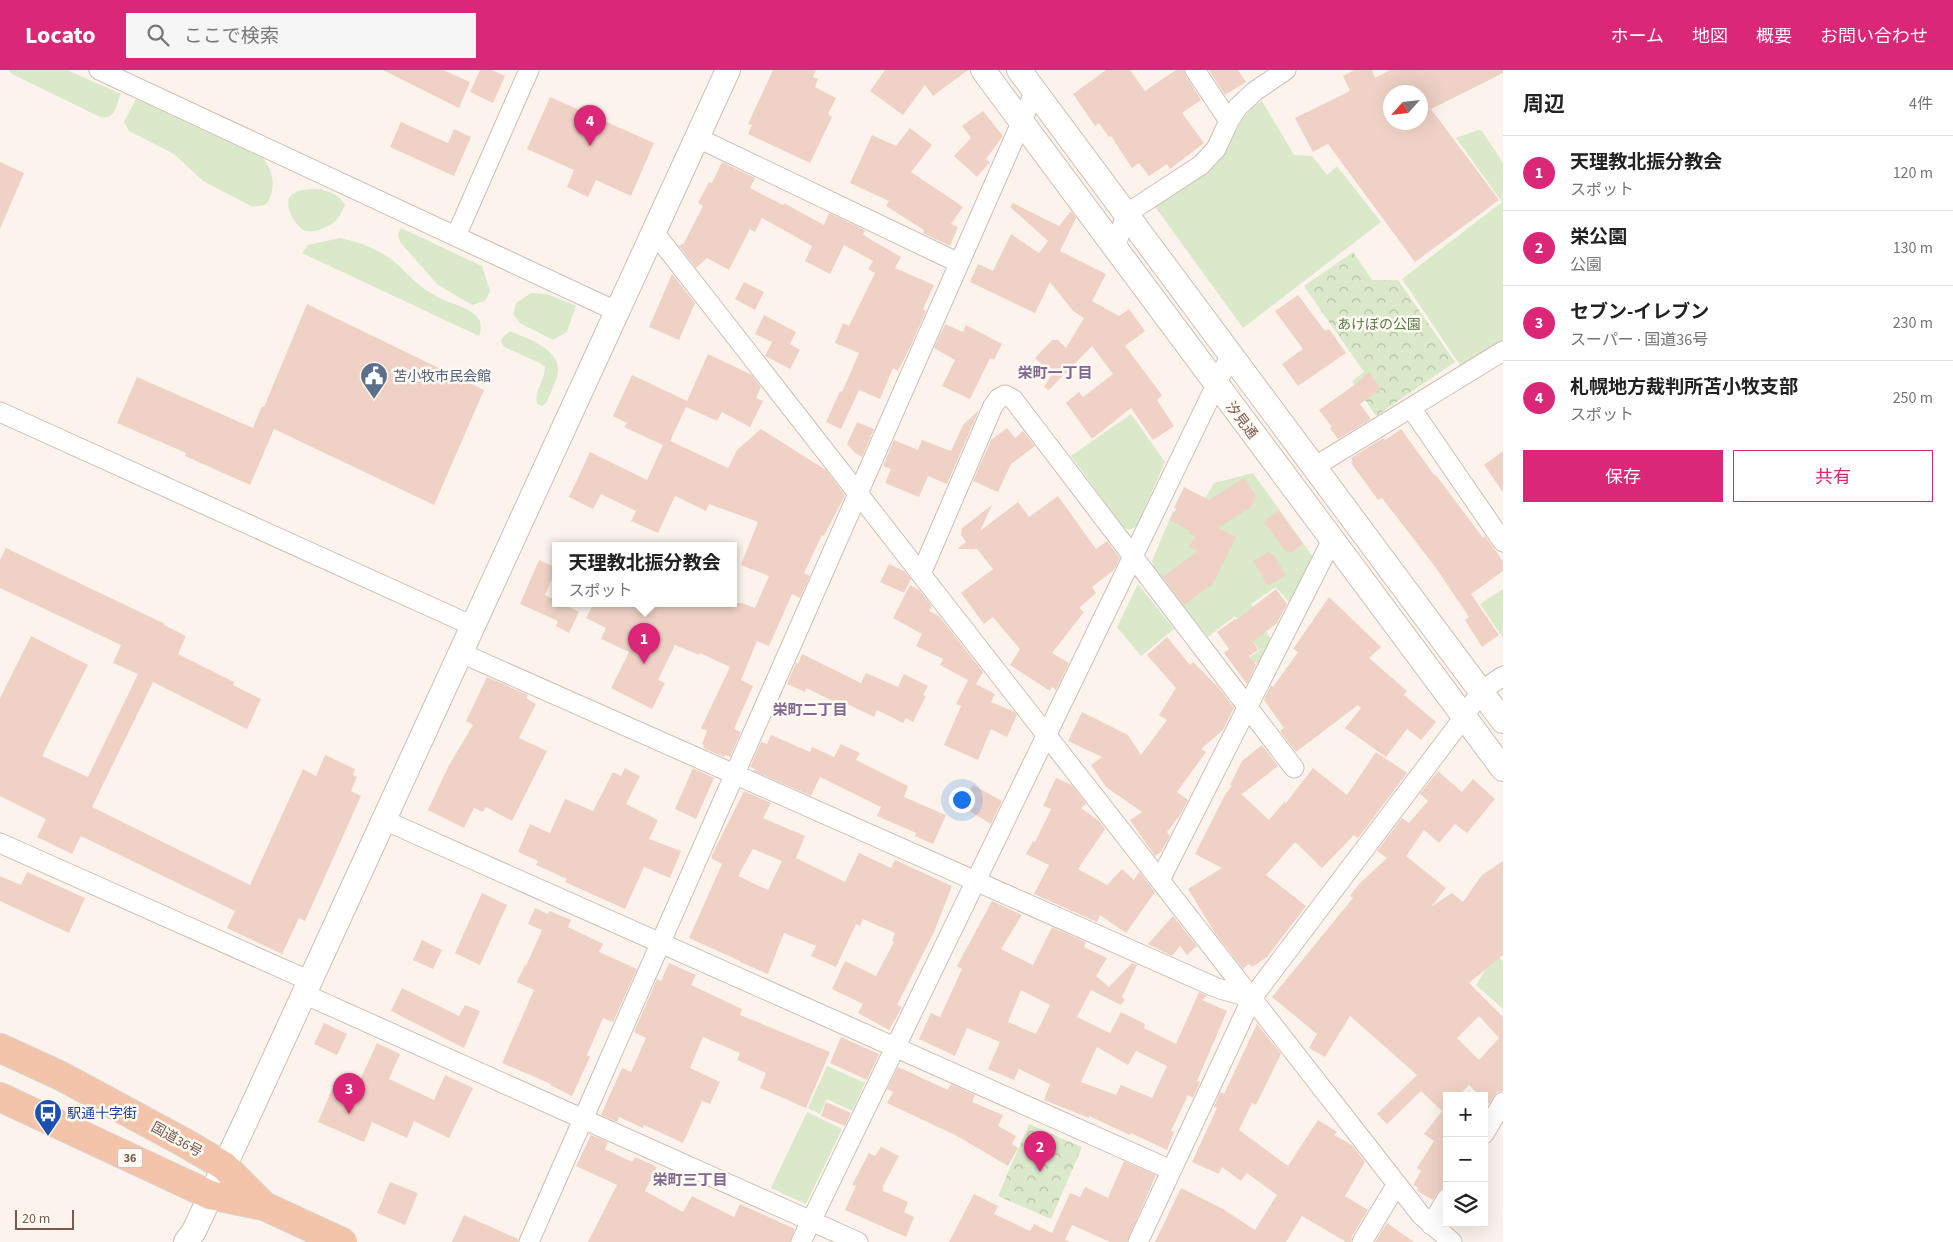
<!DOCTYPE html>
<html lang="ja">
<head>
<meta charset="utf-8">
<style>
  :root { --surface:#fff; --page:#f6f6f6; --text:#222; --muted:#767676; --line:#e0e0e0; --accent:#db2777 }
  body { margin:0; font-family:"Source Sans 3","Noto Sans JP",sans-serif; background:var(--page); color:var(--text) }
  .controls { position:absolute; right:15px; bottom:15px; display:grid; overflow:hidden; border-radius:0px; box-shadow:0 5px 20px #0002 }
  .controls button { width:45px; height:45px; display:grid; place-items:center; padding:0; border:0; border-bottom:1px solid var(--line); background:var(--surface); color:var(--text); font:25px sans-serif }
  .compass { position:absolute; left:1383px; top:15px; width:45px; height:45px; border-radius:50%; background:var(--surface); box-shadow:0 5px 20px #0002; rotate:243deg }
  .scale { position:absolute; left:15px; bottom:12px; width:59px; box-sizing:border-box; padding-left:5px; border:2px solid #765a50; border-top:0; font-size:14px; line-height:18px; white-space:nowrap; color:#765a50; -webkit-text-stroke:4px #fef9f2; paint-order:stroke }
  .you { position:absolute; left:961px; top:729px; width:18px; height:18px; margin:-12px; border:4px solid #fff; border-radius:50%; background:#1a73e8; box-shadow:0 0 0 8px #1a73e833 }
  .badge { display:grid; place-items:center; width:32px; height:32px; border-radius:50%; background:var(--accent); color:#fff; font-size:16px; font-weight:700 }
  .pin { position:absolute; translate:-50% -41px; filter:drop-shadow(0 1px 2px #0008) }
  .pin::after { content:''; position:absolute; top:26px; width:18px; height:15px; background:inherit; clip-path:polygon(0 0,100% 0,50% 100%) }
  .popup { position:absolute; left:552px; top:472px; width:185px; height:65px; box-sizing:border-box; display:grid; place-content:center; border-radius:0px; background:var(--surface); filter:drop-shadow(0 1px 4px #0005); font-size:16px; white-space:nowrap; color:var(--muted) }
  .popup b { font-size:19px; color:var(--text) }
  .popup::after { content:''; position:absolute; left:50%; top:100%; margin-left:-10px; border:10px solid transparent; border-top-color:var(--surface) }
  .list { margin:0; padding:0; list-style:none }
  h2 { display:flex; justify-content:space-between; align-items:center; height:65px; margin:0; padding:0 20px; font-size:21px }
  h2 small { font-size:16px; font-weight:400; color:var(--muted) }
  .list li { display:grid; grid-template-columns:32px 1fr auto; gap:15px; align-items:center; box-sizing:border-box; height:75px; padding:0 20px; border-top:1px solid var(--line) }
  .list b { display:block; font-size:19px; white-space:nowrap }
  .list p { margin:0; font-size:16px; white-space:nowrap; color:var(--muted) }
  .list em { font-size:16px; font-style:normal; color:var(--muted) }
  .actions { display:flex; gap:10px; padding:15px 20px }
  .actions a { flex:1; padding:11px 0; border:1px solid var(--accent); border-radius:0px; text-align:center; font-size:18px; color:var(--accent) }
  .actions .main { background:var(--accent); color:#fff }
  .icon { flex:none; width:28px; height:28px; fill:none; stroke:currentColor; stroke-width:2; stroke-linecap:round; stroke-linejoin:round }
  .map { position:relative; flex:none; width:1503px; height:1172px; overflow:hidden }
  header { display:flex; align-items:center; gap:30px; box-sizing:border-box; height:70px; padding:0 25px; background:var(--accent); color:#fff }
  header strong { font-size:24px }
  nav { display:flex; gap:28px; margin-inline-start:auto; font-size:18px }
  .search { width:350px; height:45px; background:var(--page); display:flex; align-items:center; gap:12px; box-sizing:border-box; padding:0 18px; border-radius:0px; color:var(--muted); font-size:19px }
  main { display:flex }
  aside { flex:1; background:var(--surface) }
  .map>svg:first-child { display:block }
  .grass { fill:#d9e9ca }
  .forest { fill:url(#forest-crowns) }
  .building { fill:#efd2c5; fill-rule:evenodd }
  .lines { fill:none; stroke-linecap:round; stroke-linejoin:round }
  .minor-casing { stroke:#d0beb4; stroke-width:21 }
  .tertiary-casing { stroke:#d0beb4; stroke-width:26 }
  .trunk-casing { stroke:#d9d1ce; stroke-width:30 }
  .minor { stroke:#fff; stroke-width:19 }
  .tertiary { stroke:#fff; stroke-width:24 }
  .trunk { stroke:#f3c4a9; stroke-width:28 }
  .labels { text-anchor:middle; stroke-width:5; stroke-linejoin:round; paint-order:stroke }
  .shield { fill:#fef9f2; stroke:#9f8a81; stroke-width:1 }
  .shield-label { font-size:12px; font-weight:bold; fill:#765a50 }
  .park-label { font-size:14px; fill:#5b7a48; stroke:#fef9f2 }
  .service-label { font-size:14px; fill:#4e5e75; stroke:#fef9f2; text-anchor:start }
  .street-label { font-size:14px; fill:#765a50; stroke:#fef9f2 }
  .transit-label { font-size:14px; fill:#164399; stroke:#fef9f2; text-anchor:start }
  .neighbourhood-label { font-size:15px; font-weight:bold; fill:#806891; stroke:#fef9f2 }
</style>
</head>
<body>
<header>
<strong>Locato</strong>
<div class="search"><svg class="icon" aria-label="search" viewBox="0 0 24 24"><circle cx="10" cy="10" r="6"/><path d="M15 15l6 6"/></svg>ここで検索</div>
<nav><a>ホーム</a><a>地図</a><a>概要</a><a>お問い合わせ</a></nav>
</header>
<main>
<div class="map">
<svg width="1503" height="1172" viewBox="0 0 1503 1172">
  <defs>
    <pattern id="forest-crowns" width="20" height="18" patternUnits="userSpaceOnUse" patternTransform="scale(1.25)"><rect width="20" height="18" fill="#d9e9ca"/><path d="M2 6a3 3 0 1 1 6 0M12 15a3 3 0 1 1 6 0" fill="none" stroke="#b5c0a6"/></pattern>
  </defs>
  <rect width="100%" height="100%" fill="#fcf4ec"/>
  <path class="grass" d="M8,0H67L121,24L114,42L109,47L102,48L12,4Z
    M136,29L263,88C274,101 277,123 265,135L253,137L203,111L174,84L129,61L124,52Z
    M1262,31L1294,85L1312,86L1327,105L1337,96L1381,152L1243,258L1153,134L1220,87L1243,49L1252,38Z
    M1478,60L1482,61L1503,93V273L1462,298L1402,209L1502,132L1456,68Z
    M318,119C329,121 340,125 345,135C338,150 336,153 321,159C316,161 312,162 306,161C296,158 282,134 291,125C298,119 310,119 318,119Z
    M401,158L482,196L490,221L485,231L472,235L438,215L400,172L398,164Z
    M340,168C360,172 380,180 396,193C408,204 419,217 434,225C446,233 469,236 478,248C482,253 481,260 479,266L302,183L308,175Z
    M531,223L547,224L576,236L567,262L553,270L520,253L513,244L516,233Z
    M510,261C528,269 565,280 557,307C554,316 550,324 546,333L542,336L537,334C534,321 545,310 545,297L540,293L504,277L501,272L502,268Z
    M1131,344L1165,392L1137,456L1129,460L1122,456L1071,386Z
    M1253,403L1316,491L1289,532L1276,517L1251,534L1267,557L1264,559L1275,574L1263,602L1255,592L1249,596L1245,591L1259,580L1235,546L1208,567L1155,501L1152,491L1173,441L1192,451L1214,413Z
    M1138,514L1174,559L1141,586L1117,557Z
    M1503,519V568L1480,534Z
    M1495,884L1503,891V939L1476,915Z
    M827,996L865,1013L852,1041L827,1029L820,1044L808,1038Z
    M807,1042L842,1059L806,1134L771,1118Z"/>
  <path class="forest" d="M1353,182L1372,210H1398L1455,292L1376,346L1352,311L1364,302L1304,216Z
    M1029,1054L1082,1077L1051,1149L998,1126Z"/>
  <path class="building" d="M383,0H443L470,12L459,38Z
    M480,0H492L505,6L493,33L470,22Z
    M773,0H816L813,7L818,9L815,17L836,28L828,44L832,47L810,93L748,64L752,55L748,54Z
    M885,0H968L933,26L925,15L903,45L870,21Z
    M1106,0H1130L1145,21L1176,0H1184L1186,6L1201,30L1182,43L1204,73L1170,99L1167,94L1149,106L1139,93L1132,98L1111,66L1109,67L1099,53L1095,56L1073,24Z
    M1209,0H1238L1246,12L1225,25Z
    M1354,0H1372L1375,8L1390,0H1503V3L1431,39L1499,130L1415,192L1328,74L1313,82L1295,48L1350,21L1343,6ZM1390,22H1420V52H1390Z
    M550,27L654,73L631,126L596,110L588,127L567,117L574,100L527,79Z
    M983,41L1003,66L986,89L990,92L977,107L954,86L971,68L962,56Z
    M401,52L448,73L454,59L471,67L454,106L390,77Z
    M910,58L932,75L911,102L963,137L951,154L958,157L950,176L923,163L924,160L886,136L889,131L850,113L872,65L896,76Z
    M0,92L24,103L0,159Z
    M722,92L755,108L750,118L783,135L784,133L824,155L829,143L865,160L863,165L901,187L895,198L934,215L923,239L926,241L910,277L898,301L893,298L880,329L859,320L841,359L826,352L840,321L842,322L859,283L835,273L843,253L849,256L875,203L868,199L873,191L844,175L830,204L805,191L812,176L762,148L755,162L750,159L729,200L707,188L696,198L679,176L684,173L703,136L698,133L709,112L712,113Z
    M1013,133L1059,156L1071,141L1076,148L1060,181L1106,204L1092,231L1119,246L1129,239L1145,261L1125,276L1162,325L1157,330L1174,356L1153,370L1131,338L1092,369L1066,333L1079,322L1083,327L1113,304L1092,276L1049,320L1044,317L1052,304L1035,288L1052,270H1058L1066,278L1084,248L1073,241L1050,212L1035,243L970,212L978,194L993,201L1011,164L1039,183L1048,171L1010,137Z
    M672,204L695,233L679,270L649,257Z
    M744,212L764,222L755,240L735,229Z
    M1298,225L1325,261L1329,259L1346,283L1298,316L1282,294L1303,279L1275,241Z
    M307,234L484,320L434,435L274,359L250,415L185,386L186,383L117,353L137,307L253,358L262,336L264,337Z
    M764,245L796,262L790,274L800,280L790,299L765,286L772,272L755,264Z
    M945,254L963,262L966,255L1002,274L994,290L990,288L970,329L942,316L955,290L934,278Z
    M708,284L752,305L761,317L756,328L763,331L750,357L722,342L717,351L686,337L670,371L728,398L737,380L761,359L826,400L845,425L824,466L822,465L804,503L810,506L800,528L792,524L769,576L757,571L741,610L753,616L734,659L741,662L730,687L725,685L724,687L703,678L704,675L702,674L707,661L701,658L730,597L700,583L699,585L675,575L658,610L665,613L652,639L611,618L629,582L601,569L606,558L586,548L594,533H742L755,538L769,506L741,495L758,452L709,434L706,441L675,426L658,463L631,451L636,441L601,424L593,439L569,427L590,382L647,410L663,375L624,357L627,353L613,346L632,305L687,331Z
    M1369,302L1381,319L1360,334L1371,349L1338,369L1330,358L1332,357L1319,340L1353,316Z
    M979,340L947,414L928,406L919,427L885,413L891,399L883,396L894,370L918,380L922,370L951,381L963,355Z
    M857,352L874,359L862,387L855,383L847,374Z
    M1007,358L1015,368L1023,361L1035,376L1011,394L998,422L973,411L991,370Z
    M1401,359L1435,406L1436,405L1483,468L1485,466L1503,491V501L1471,524L1499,565L1482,577L1465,550L1469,547L1436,498L1382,428L1378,430L1351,393L1353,392L1351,388L1383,368L1385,370Z
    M1503,381V422L1484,395Z
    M1244,408L1256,426L1251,437L1218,458L1236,467L1213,514L1184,535L1163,507L1198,481L1189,477L1195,466L1189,463L1190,461L1170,450L1176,439L1174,438L1184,417L1209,430Z
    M1058,426L1096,479L1107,471L1120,488L1114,500L1092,517L1096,523L1079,538L1084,542L1052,583L1069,593L1056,620L1052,617L1050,621L1010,595L1020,579L993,547L984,554L961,523L993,499L977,479H972L971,480L970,479H957L966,472L961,465L962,458L992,435L980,461L1018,432L1029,447Z
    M1279,440L1303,474L1292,482H1286L1264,452Z
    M6,478L165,554L164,555L186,566L178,584L234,612L233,615L261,629L247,659L153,612L92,737L250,815L303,699L316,706L325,685L355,699L353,705L357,707L351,721L361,726L305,851L299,848L282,884L227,858L235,841L81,766L72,784L37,767L46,749L0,726V628L31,566L88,595L42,686L88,707L138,604L113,593L121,575L0,518V490Z
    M1268,482L1274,485L1286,505L1268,516L1253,491Z
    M539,490L555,497V502L545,525L555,530V533H561L579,542L569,563L556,556L558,551L520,534Z
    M889,494L904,501L911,509L904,523L880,512Z
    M910,515L919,520L932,536L929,541L939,546L983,602L976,614L995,624L991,632L1015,642L1017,645L1007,667L991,659L978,690L944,675L961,636L956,634L968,610L940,595L943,589L916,576L922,564L893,548Z
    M1276,519L1287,534L1277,553L1253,572L1258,580L1249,586L1256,595L1247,614L1224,583L1229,579L1217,562L1235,549L1236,550Z
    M1329,527L1381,577L1369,588L1407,621L1404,625L1436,652L1421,670L1407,659L1386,687L1345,658L1361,638L1358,635L1296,682L1280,661L1284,658L1264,630L1271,615L1273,617L1298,582L1293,579Z
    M1167,567L1190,595L1193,592L1218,617L1234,638L1223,660L1201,679L1206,682L1177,722L1188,730L1180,745L1167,762L1170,766L1161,782L1155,786L1130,750L1142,742L1106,717L1091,695L1102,687L1068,671L1082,642L1128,665L1141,685L1167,650L1159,645L1176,618L1147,585Z
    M802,584L861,613L866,603L898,617L904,604L928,616L923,625L926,626L913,652L906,648L903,653L877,640L874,647L843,632L841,635L806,618L805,622L787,614L796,593L798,594Z
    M487,607L528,625L526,628L536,634L519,668L547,681L512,751L486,737L483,742L474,738L464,758L428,740L448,697L473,655L466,651Z
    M771,665L810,682L812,677L834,687L841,674L860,683L856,690L908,716L904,727L946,745L933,774L915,766L916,763L877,746L881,737L820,707L811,726L754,701L755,699L750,697L761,672L767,674Z
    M1262,675L1278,696L1242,724L1238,721L1269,750L1284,732L1286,733L1313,698L1347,725L1376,682L1407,703L1358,768L1354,765L1322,798L1295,772L1266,805L1306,836L1267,887L1252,897L1249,894L1243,899L1215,863L1188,819L1222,798L1195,784L1226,723L1232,716L1230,715L1242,691Z
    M625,698L640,706L626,734L658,750L649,769L681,781L670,808L644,797L625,839L565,812L567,809L536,795L538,791L518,782L530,754L550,763L565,729L593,741L613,702L621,706Z
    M693,698L714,708L696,749L675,739Z
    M1438,701L1462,722L1473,709L1495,729L1467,763L1455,754L1439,773L1424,760L1406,786L1446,818L1431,837L1452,823L1463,832L1482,805L1503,791V885L1469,913L1503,947V1021L1497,1022L1489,1034L1484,1030V1026H1480L1469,1015L1458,1026H1447V1113L1438,1122L1433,1130L1417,1121L1418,1118L1413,1115L1421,1101L1417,1098L1434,1071L1424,1064L1442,1041L1421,1021L1387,1054L1377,1044L1417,1005L1350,946L1325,987L1309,978L1317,964L1272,927L1353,828L1350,826L1359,814L1387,788L1377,781L1402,748L1409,753L1428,731L1420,724ZM1479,946L1499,968L1479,990L1457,968Z
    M1056,708L1072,715L1086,734L1081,738L1099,751L1105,759L1078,799L1107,815L1122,799L1134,810L1139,802L1155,822L1126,863L1100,845L1097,852L1034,824L1049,795L1026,784L1033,771L1035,772L1051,739L1043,736Z
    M973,715L1002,731L991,754L961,736Z
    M744,721L771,733L763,748L805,766L796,788L845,812L859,783L891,798L895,790L952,816L934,862L897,935L902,937L889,960L858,943L863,934L832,919L845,891L876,906L894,872L892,871L895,863L863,849L860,856L856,854L836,897L811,886L816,876L784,863L768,904L740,892V891L689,868L722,794L712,789V785ZM753,779L782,791L768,820L738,806Z
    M27,802L85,828L69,863L0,831V806L21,815Z
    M482,823L507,835L480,895L455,883Z
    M992,831L1022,845L1001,879L1033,895L1052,857L1086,872L1084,877L1107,888L1096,906L1109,917L1132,893L1137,895L1122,927L1125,930L1121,935L1091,920L1077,947L1110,963L1121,942L1145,954L1144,958L1176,974L1199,922L1207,926L1202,930L1227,941L1197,1011L1200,1012L1193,1028L1188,1025L1171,1061L1174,1062L1167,1080L1131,1063L1130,1065L1089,1046V1048L1044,1030L1050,1014L1019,999L1014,1010L988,999L1000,972L967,958L955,986L919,969L931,943L940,947L962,899L957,896ZM1021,920L1050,935L1036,964L1008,952ZM1097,977L1128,995L1136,981L1167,996L1152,1028L1121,1015L1116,1025L1081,1012Z
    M535,838L548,844L550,841L571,850L568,857L603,874L599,882L637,899L613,952L603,948L587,985L590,987L572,1026L550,1015L551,1014L502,993L534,920L517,912L525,895L526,896L542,860L528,854Z
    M1173,846L1197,876L1187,885L1180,876L1172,886L1148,874Z
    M422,870L442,880L433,899L413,890Z
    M669,893L696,905L691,915L742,939L740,945L830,982L806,1038L760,1018L766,1003L737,990L740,983L703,967L690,998L720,1012L710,1034L702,1031L683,1073L644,1055L643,1058L619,1047L617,1052L601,1045L622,998L631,1002L646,968L634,962L657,909L661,911Z
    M402,918L459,946L465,935L480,941L464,978L391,941Z
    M324,953L347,964L337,985L314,974Z
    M1257,954L1281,984L1256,1035L1252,1033L1239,1060L1288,1096L1318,1050L1337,1062L1334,1065L1352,1075L1365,1092L1345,1126L1368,1140L1352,1166L1351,1172H1346L1302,1146L1286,1172H1155L1181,1118L1223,1139L1255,1160L1277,1125L1247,1103L1241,1111L1222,1097L1219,1104L1192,1092L1217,1038L1214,1037L1220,1022L1224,1024Z
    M841,967L879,984L867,1010L830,993Z
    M377,973L400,984L389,1009L434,1030L445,1005L473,1018L449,1068L414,1051L407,1068L372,1052L364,1072L318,1052L333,1017L353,1025Z
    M898,997L948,1020L951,1014L975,1025L972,1032L1003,1045L998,1056L1016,1066L1012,1074L1018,1078L1008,1096L957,1066L887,1033L893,1022L887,1019Z
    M826,1032L851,1043L845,1056L821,1046Z
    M591,1065L608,1072L605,1079L632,1092L635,1087L657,1097L645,1121L683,1142L692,1126L734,1147L740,1134L795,1159L790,1172H588L617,1115L576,1096Z
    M881,1077L899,1086L883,1116V1121L908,1132L904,1142L914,1147L906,1167L845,1140L856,1116L852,1115L869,1083L875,1086Z
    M1124,1091L1156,1105L1127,1172H1110L1072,1155L1065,1170L1070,1172H949L974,1124L998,1136L994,1144L1030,1161L1034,1154L1052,1163L1070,1123L1080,1127L1085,1117L1108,1128Z
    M390,1112L418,1123L405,1155L377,1143Z
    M464,1145L518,1169V1172H452Z
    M1387,1153L1414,1172H1375Z"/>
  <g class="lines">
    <defs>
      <path id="minor" d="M99,0L618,242
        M1195,0L1229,51
        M698,68L959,193
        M654,162L1421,1145L1452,1172
        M456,166L529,0
        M1115,179L1126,144L1201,95L1216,79L1229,51L1238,37L1255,21L1286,0
        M1411,338L1503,472
        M0,342L473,556
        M1314,397L1503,281
        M921,504L993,336L999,328L1005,325L1013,329L1294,698
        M461,583L1217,918L1252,928
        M384,750L1171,1100
        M0,773L310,911
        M1160,810L1332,470
        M304,924L858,1172
        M1484,1064L1503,1032
        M1431,1155L1447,1128
        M529,1172L1035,21
        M801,1172L1231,284
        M1138,1172L1252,928L1464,647L1481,621L1503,606
        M1362,1172L1397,1114"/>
      <path id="tertiary" d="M983,0L1503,699
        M1019,0L1503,651
        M186,1172L194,1161L248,1046L728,0"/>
      <path id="trunk" d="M0,978L61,1006L185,1073L224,1096L264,1136
        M0,1027L210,1125L264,1136L342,1172"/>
    </defs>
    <use href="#minor" class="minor-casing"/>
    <use href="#tertiary" class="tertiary-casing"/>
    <use href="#trunk" class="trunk-casing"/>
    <use href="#minor" class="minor"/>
    <use href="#tertiary" class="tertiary"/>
    <use href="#trunk" class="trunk"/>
  </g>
  <defs>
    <symbol id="civic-pin" viewBox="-11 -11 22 30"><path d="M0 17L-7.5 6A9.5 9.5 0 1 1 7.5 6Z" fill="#5c6f8a" stroke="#fef9f2"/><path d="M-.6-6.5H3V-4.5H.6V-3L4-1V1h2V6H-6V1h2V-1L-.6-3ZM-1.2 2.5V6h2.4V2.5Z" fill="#fff"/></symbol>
    <symbol id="bus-pin" viewBox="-11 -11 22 30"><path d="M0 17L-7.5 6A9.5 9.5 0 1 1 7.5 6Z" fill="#1a4fb4" stroke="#fef9f2"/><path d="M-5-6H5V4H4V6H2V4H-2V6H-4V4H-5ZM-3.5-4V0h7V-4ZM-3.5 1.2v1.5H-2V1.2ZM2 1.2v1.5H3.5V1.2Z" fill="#fff"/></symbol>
  </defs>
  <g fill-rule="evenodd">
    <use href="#civic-pin" x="358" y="290" width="32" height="43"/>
    <use href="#bus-pin" x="32" y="1027" width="32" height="43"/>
  </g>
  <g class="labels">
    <rect class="shield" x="117.5" y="1078.5" width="25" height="19" rx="4"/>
    <g class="shield-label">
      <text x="130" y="1092">36</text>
    </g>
    <g class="park-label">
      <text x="1379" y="259">あけぼの公園</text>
    </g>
    <g class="service-label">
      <text x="393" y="311">苫小牧市民会館</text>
    </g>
    <g class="street-label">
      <text transform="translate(1242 350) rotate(53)" y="5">汐見通</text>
      <text transform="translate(177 1069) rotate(29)" y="5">国道36号</text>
    </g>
    <g class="transit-label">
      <text x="67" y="1048">駅通十字街</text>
    </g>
    <g class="neighbourhood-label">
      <text x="1055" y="308">栄町一丁目</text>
      <text x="810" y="645">栄町二丁目</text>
      <text x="690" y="1115">栄町三丁目</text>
    </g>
  </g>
</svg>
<div class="controls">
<button>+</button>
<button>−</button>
<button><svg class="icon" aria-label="layers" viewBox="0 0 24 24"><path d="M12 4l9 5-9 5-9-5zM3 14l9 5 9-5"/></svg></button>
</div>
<svg class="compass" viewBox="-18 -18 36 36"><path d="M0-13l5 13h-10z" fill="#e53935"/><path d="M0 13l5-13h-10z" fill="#767676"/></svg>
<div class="scale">20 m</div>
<div class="you"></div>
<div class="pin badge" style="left:644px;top:594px">1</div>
<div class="popup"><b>天理教北振分教会</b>スポット</div>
<div class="pin badge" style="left:1040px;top:1102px">2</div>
<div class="pin badge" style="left:349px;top:1044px">3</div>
<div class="pin badge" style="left:590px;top:76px">4</div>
</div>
<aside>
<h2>周辺<small>4件</small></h2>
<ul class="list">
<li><span class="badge">1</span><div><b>天理教北振分教会</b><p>スポット</p></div><em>120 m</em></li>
<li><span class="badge">2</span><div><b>栄公園</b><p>公園</p></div><em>130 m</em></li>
<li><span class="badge">3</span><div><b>セブン-イレブン</b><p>スーパー · 国道36号</p></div><em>230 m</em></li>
<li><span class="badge">4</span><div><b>札幌地方裁判所苫小牧支部</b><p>スポット</p></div><em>250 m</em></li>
</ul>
<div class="actions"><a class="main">保存</a><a>共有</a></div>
</aside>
</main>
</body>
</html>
